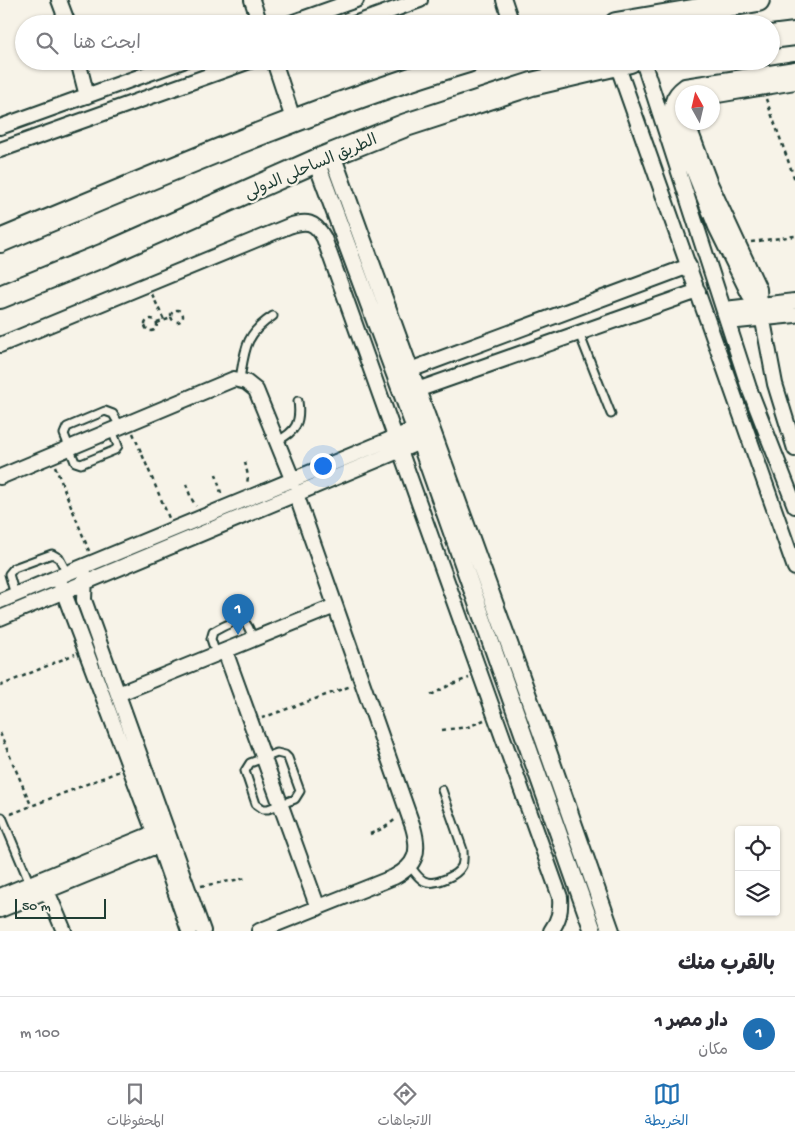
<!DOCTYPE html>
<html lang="ar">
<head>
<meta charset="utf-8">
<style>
  :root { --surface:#fff; --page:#f7f7f7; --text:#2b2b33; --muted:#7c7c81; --line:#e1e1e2; --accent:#1f6fb2 }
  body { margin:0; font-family:"Gochi Hand","Playpen Sans Arabic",sans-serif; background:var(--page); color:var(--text); direction:rtl }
  .controls { position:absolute; right:15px; bottom:15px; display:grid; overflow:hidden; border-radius:5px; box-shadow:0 1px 4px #0004 }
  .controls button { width:45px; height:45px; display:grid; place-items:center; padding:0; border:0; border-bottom:1px solid var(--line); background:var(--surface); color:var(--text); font:25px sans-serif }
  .compass { position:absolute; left:675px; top:85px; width:45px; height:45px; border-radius:50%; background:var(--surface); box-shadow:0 1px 4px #0004; rotate:352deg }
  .scale { position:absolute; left:15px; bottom:12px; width:91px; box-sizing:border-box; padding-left:5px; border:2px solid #1f3d34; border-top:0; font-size:14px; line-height:18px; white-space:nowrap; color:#1f3d34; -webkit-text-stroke:4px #f7f3e8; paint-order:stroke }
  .you { position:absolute; left:322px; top:465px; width:18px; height:18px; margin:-12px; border:4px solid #fff; border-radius:50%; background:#1a73e8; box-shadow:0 0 0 8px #1a73e833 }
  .badge { display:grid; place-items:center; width:32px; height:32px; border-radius:50%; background:var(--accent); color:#fff; font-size:16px; font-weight:700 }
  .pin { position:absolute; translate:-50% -41px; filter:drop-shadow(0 1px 2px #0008) }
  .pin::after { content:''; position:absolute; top:26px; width:18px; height:15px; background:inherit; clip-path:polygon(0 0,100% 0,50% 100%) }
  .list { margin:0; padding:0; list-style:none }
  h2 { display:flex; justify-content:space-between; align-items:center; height:65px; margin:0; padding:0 20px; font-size:21px }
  h2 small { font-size:16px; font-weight:400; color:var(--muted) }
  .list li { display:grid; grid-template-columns:32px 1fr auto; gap:15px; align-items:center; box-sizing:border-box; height:75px; padding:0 20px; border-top:1px solid var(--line) }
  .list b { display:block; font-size:19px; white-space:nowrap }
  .list p { margin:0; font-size:16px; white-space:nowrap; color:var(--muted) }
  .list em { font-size:16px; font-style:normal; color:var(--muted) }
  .icon { flex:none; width:28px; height:28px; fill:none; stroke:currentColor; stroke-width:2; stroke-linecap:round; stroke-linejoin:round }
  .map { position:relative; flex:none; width:795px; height:931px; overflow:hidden; direction:ltr }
  .search { position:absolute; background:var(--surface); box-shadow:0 1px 4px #0004; left:15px; right:15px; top:15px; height:55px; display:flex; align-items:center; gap:12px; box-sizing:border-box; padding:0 18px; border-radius:28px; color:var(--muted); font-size:19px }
  .sheet { height:140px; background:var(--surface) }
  nav { display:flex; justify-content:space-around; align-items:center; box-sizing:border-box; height:70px; border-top:1px solid var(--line); background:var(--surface); font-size:14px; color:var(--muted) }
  nav a { display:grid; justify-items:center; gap:2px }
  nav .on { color:var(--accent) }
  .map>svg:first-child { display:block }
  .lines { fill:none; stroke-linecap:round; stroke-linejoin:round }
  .service-casing { stroke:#1f3d34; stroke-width:11 }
  .minor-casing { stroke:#1f3d34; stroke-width:18 }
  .tertiary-casing { stroke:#1f3d34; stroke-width:20 }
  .trunk-casing { stroke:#1f3d34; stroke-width:26 }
  .path { stroke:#1f3d34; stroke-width:2.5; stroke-dasharray:4 4; stroke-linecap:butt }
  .service { stroke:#f7f3e8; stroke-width:7 }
  .minor { stroke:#f7f3e8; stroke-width:14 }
  .tertiary { stroke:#f7f3e8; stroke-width:16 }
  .trunk { stroke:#f7f3e8; stroke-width:22 }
  .labels { text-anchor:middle; stroke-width:4.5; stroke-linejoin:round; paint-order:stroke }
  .street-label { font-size:16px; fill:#1f3d34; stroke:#f7f3e8 }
</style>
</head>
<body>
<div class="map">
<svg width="795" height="931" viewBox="0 0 795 931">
  <rect width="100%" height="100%" fill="#f7f3e8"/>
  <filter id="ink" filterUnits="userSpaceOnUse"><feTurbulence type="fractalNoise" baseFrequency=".02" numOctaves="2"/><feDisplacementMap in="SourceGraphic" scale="10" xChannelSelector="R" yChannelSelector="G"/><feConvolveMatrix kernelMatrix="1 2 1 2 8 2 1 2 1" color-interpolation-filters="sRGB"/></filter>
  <g filter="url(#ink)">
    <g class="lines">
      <defs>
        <path id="service" d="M579,333L611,414
          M240,379C245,349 245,334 273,316
          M112,430L118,446L115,450L81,464L75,462L64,434L67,427L105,411L113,414L120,426
          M277,441C296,432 301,422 298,401
          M15,595L9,574L14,568L52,554L59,558L67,573
          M216,654L211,639L213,632C220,628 240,616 246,624C250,628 251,635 253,639
          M277,753L285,755L288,758L300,791L295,799L268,809H263L256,804L245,771L250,763Z
          M2,817L30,884
          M410,866C414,871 418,878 424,881C434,886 457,876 462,866C464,860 463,855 463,850L442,790"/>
        <path id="minor" d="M59,0L68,24
          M252,0L260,24
          M504,0L512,24
          M288,24L356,0
          M354,24L420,0
          M78,61L87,96
          M274,61L294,122
          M643,61L749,388L795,506
          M617,64L795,568
          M712,96L795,82
          M687,122L709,181L759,289L760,305L775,384L795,449
          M0,127L183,61
          M0,150L250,61
          M760,305L749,294L716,227L674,122C670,106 671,96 685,86L795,69
          M725,309L795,301
          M728,322L795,315
          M0,345L289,226C306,220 315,221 324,238L560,897C561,911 559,920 551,931
          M410,370L689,266
          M417,390L698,291
          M0,477L234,379L246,382L256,390L293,481
          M85,575L84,600L203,931
          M61,585L159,845L189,931
          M0,601L415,429
          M0,618L420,442
          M225,651L318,908
          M118,694L335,606
          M47,891L64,931
          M0,896L161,830
          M0,910L166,842
          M259,931L394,877C417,865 420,851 413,827L296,494"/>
        <path id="tertiary" d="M332,155L544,740L611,931
          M316,161L420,442L593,931"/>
        <path id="trunk" d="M616,24L758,0
          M771,37L795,34
          M0,241C154,177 308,109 468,61
          M0,297L104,255L316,161L406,125L532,84L630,61"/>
      </defs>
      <use href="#service" class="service-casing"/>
      <use href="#minor" class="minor-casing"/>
      <use href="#tertiary" class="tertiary-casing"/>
      <use href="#trunk" class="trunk-casing"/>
      <path class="path" d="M766,99L795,180
        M751,242L795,236
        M152,294L164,320
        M171 316a6 6 0 1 1 12 0a6 6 0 1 1-12 0Z
        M145 325a6 6 0 1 1 12 0a6 6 0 1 1-12 0Z
        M157,323L171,318
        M133,433L169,518
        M245,462L248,476L247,485
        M55,466L89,551
        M216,474L222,497
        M186,484L191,498L196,506
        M0,686L75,654
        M431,695L452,684L469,678
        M262,718L351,686
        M442,730L468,727L484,720
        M0,733L31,805
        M11,814L120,771
        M370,834L384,828L396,819
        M201,886L247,878"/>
      <use href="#service" class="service"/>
      <use href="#minor" class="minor"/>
      <use href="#tertiary" class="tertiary"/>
      <use href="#trunk" class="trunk"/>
    </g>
  </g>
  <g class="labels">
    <g class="street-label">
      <text transform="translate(310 165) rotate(-23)" y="6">الطريق الساحلى الدولى</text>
    </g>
  </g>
</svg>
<div class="controls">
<button><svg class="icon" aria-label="locate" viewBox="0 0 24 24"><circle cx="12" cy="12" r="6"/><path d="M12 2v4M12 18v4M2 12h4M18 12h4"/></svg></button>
<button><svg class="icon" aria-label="layers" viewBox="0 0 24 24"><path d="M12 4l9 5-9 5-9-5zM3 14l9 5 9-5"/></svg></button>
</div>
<svg class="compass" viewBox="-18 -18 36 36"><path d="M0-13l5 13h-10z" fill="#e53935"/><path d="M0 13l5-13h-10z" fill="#7c7c81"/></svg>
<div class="scale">50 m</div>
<div class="you"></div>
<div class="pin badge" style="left:238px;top:635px">1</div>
<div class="search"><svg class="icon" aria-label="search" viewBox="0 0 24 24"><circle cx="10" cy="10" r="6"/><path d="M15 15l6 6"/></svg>ابحث هنا</div>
</div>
<section class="sheet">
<h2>بالقرب منك<small></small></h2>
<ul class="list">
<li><span class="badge">1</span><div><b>دار مصر 1</b><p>مكان</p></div><em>100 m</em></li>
</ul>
</section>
<nav>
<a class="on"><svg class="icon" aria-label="map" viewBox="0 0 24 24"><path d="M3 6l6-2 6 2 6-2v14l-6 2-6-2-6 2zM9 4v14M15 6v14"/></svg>الخريطة</a>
<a><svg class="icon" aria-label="directions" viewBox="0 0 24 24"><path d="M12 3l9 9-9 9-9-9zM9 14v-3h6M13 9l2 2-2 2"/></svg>الاتجاهات</a>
<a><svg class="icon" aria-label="saved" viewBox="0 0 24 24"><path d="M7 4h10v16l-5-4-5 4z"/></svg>المحفوظات</a>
</nav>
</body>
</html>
